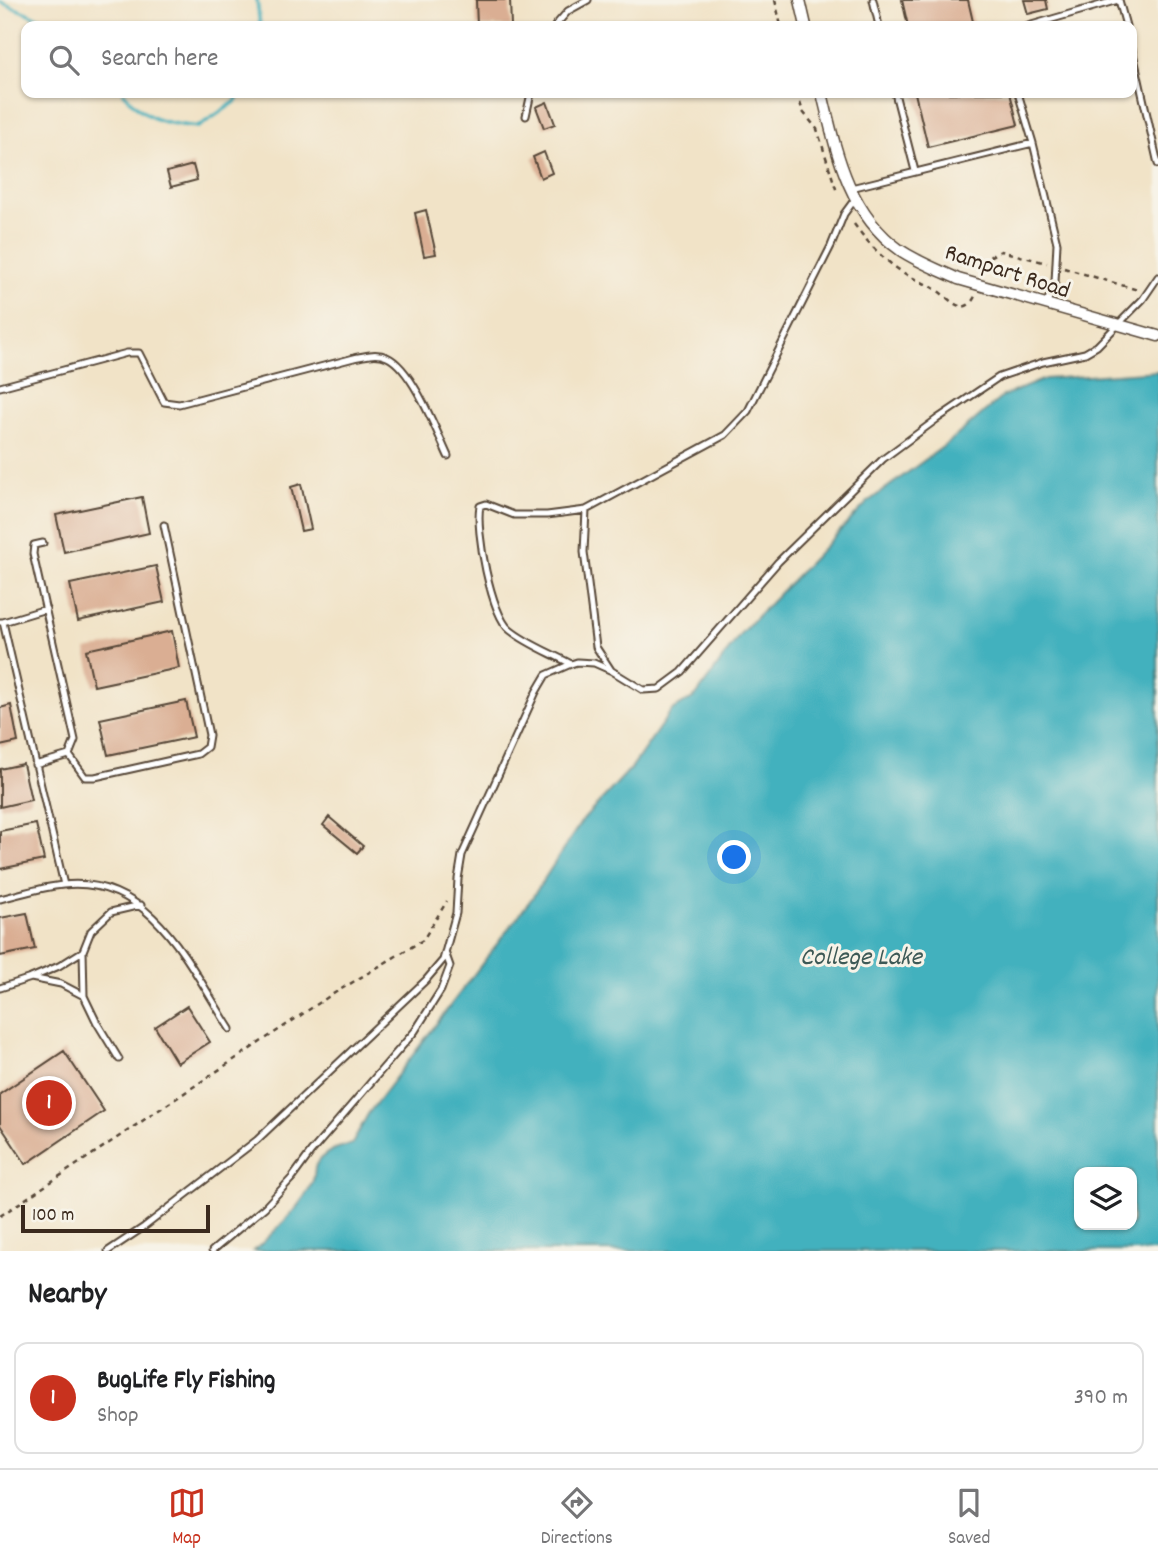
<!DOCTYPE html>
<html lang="en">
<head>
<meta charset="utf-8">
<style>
  :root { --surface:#fff; --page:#f6f6f6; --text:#202124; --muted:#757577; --line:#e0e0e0; --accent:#c8321e }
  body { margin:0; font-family:Dekko,sans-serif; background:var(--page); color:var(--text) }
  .controls { position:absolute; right:21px; bottom:21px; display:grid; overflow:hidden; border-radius:14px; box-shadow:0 2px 5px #0004 }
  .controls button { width:63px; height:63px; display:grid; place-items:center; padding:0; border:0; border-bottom:2px solid var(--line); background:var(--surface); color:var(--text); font:35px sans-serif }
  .scale { position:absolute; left:21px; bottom:18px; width:189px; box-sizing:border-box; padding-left:7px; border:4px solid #3b2a1e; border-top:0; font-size:19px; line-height:24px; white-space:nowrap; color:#3b2a1e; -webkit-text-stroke:5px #f7f3e8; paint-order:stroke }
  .you { position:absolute; left:735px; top:858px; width:24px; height:24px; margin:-18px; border:5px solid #fff; border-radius:50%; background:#1a73e8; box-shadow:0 0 0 10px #1a73e833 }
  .badge { display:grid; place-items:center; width:46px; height:46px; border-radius:50%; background:var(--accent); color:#fff; font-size:23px; font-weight:700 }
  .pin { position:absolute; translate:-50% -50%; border:4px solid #fff; box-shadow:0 2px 7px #0006 }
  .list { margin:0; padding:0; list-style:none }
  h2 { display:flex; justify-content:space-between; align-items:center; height:91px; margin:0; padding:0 28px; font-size:30px }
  h2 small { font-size:23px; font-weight:400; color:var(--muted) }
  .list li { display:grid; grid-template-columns:46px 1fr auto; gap:21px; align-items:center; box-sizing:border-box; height:112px; margin:0 14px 14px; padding:0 14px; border:2px solid var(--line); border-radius:14px }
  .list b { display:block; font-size:26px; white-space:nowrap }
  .list p { margin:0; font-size:23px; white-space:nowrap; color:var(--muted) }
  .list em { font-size:23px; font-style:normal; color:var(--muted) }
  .icon { flex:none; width:38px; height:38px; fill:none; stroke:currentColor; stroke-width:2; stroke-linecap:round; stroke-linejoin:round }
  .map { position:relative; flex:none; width:1158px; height:1251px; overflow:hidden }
  .search { position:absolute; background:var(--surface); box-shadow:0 2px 5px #0004; left:21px; right:21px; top:21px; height:77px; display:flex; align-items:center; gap:18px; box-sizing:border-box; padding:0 24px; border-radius:14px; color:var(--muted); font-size:26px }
  .sheet { height:217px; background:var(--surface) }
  nav { display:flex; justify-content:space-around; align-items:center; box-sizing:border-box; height:98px; border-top:2px solid var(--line); background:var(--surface); font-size:19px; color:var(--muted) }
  nav a { display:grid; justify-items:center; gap:4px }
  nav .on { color:var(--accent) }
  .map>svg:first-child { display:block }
  .water { fill:#42b1be; stroke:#3e6e6e; stroke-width:2; fill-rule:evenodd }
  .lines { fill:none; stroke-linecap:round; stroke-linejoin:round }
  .stream { stroke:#42b1be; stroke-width:3.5 }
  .building { fill:#daae93 }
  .service-casing { stroke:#564637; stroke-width:9 }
  .minor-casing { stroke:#564637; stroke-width:13 }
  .path { stroke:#564637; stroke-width:2.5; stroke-dasharray:5 5; stroke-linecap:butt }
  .service { stroke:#fff; stroke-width:5 }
  .minor { stroke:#fff; stroke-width:10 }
  .labels { text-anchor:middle; stroke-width:6; stroke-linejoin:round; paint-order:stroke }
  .street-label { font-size:24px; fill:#3b2a1e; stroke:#f7f3e8 }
  .water-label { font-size:26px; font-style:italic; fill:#3d5956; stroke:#f7f3e8 }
</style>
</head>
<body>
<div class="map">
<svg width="1158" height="1251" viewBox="0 0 1158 1251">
  <rect width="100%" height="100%" fill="#f7f3e8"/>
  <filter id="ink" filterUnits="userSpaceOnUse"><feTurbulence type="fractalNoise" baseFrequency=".0143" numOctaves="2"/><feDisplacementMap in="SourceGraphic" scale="14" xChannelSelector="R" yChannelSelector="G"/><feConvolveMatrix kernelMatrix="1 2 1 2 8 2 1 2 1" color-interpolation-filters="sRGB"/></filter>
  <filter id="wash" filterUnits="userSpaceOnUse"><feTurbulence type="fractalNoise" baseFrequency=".00686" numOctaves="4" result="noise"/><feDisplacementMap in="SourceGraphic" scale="28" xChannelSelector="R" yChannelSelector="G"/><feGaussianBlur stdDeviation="1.57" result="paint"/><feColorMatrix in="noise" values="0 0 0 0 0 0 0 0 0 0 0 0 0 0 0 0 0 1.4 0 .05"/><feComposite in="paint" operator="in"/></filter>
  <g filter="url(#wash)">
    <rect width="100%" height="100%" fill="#f1e3c7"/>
    <path class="water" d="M1158,371V1251H254C275,1230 300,1209 312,1183C317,1173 311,1168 321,1158C330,1149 341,1147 352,1144L368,1114L532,898L581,822L632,767L671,711L696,696L742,632L869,501L948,443L1003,396L1045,379ZM1079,1172H1132V1225H1079Z"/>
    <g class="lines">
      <path class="stream" d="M257,0L260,26
        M0,2L59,26
        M124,93C147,122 164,123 198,127L235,102L240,93"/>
    </g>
    <g id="blocks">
      <path class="building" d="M476,0H510L511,26H477Z
        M902,0H968L974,26H908Z
        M1024,0H1046L1048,9L1028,14Z
        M915,93H1010L1018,125L928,147Z
        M547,102L555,124L544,128L536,107Z
        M544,152L552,173L541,178L533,157Z
        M193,165L197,180L171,187L167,172Z
        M426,210L436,254L424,256L415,213Z
        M301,484L311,529L301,531L291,487Z
        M142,497L149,533L64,552L56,515Z
        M156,566L164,602L78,621L70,584Z
        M172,631L179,668L94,686L86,650Z
        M186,701L194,737L108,755L100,719Z
        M11,705L18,742L0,746V708Z
        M23,764L31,800L0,807V769Z
        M329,817L363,846L357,853L323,825Z
        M36,824L44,860L0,869V831Z
        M27,913L35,949L0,956V918Z
        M187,1006L210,1042L177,1063L155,1027Z
        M64,1051L104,1111L26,1164L0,1125V1094Z"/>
    </g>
  </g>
  <g filter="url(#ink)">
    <use href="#blocks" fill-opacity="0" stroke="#564637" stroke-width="2"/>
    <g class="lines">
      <defs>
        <path id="service" d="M873,0L879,26
          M1119,0L1126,26
          M555,26L568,11L588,0
          M1028,26L1118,0
          M1132,49L1158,164
          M895,93L915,171
          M1018,93L1033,143
          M526,116L531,93
          M851,188L1033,143L1057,243L1055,282L1046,305
          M855,199L844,214L831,246L748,411L725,435L586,510L547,515H514L486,504L480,506C475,529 491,615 510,630C527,644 551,653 571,664L577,662L594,663L612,671L643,690L659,689L682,672L778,562L883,459L937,419L999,377L1043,362L1085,353L1097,346L1143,299L1158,277
          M0,387L127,353H139L164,402L179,404L354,358C364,356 376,352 387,357C412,368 436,430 448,456
          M586,510L584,552L596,647L611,670
          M43,543L34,545L33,554L75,740L69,755
          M0,622H3L64,885
          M3,622L46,609
          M35,765L69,755L85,777H95L198,754L207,747L209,735L164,525
          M0,899C21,894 42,887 63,885C152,875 190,967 230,1029
          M83,951L84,996
          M31,978L59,966L83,951L91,931L111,912L141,905
          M0,988L31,978L61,984L84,996L97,1023L119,1059
          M108,1251L144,1227L257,1140L426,980L443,960L456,913L458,879L462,855L536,692L546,675L571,664
          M212,1251L265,1207L292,1178L311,1152L415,1031L441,990L450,966L445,952"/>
        <path id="minor" d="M800,0L806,26
          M822,93C836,151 848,213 900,250C918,262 939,270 958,279L1158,336"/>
      </defs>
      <use href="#service" class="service-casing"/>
      <use href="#minor" class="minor-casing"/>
      <path class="path" d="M775,0L781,26
        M797,93L803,112L817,129L837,192
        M854,224C868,243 884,261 904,273C915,280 928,284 938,291C950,299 965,320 976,294
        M1064,268L1138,290
        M982,275L989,257L1001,251L1047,263
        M0,1216L328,997L423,940L447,901"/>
      <use href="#service" class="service"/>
      <use href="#minor" class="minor"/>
    </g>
  </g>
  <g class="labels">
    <g class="street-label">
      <text transform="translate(1008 270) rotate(18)" y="8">Rampart Road</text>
    </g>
    <g class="water-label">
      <text x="861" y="964">College Lake</text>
    </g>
  </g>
</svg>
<div class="controls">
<button><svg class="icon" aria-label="layers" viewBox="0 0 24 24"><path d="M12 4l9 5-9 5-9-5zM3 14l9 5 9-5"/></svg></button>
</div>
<div class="scale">100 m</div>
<div class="you"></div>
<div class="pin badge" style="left:49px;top:1103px">1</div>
<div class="search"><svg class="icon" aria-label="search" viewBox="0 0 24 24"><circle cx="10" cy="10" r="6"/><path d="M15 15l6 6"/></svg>Search here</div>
</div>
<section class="sheet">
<h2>Nearby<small></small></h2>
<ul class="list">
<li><span class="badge">1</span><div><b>BugLife Fly Fishing</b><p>Shop</p></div><em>390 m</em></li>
</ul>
</section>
<nav>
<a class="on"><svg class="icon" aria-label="map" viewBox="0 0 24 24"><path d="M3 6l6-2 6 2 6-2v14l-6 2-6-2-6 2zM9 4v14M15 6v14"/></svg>Map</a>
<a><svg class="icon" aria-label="directions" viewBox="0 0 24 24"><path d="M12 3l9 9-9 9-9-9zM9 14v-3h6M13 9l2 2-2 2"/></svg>Directions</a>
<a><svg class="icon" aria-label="saved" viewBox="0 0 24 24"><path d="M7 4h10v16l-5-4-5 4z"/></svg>Saved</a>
</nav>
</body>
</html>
